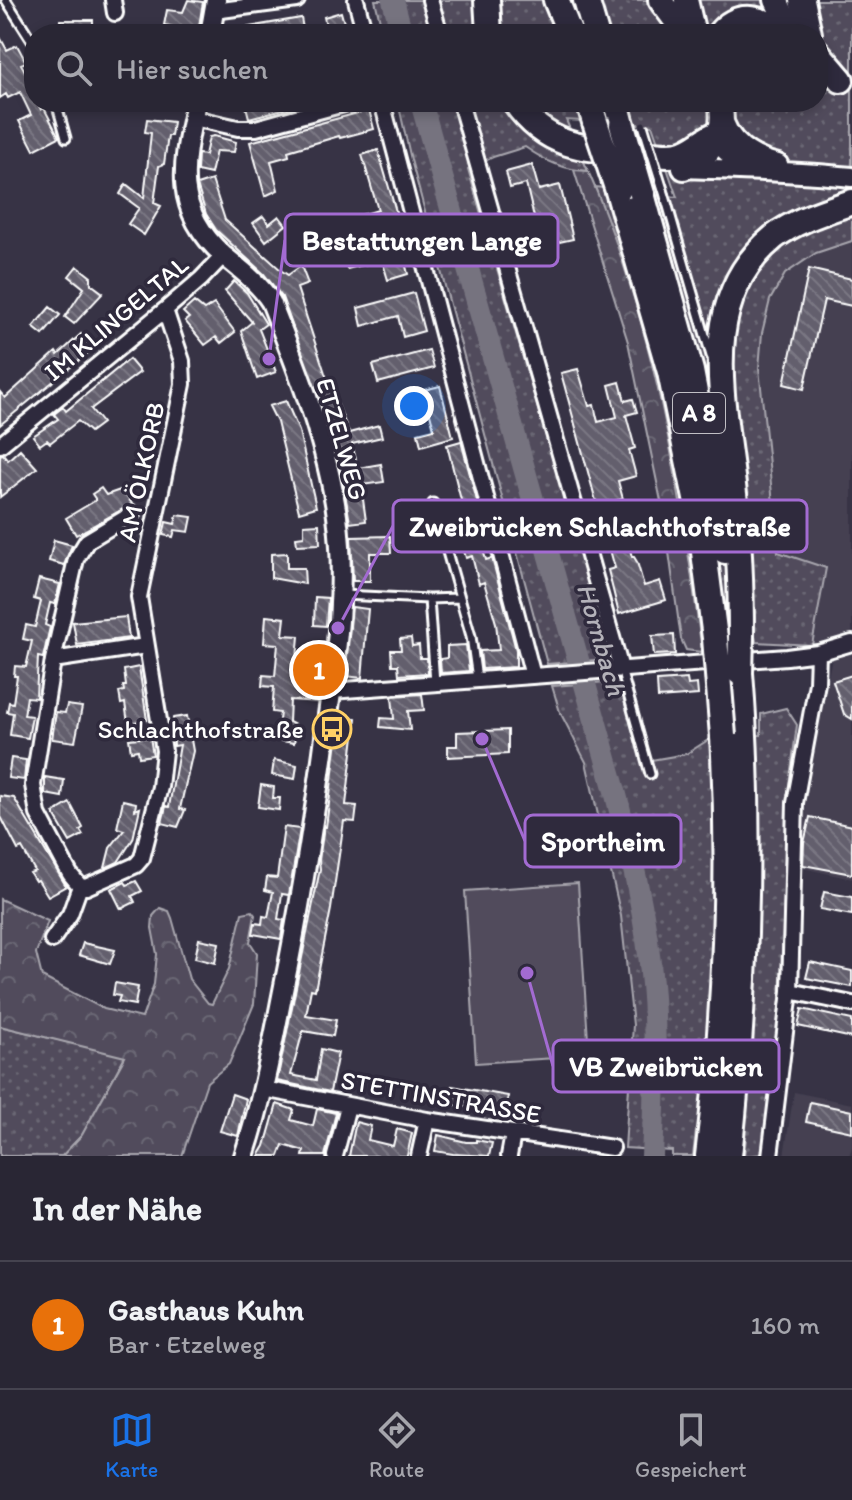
<!DOCTYPE html>
<html lang="de">
<head>
<meta charset="utf-8">
<style>
  :root { --surface:#292634; --page:#312e3c; --text:#f1f3f6; --muted:#a5a5ac; --line:#45434f; --accent:#1a73e8 }
  body { margin:0; font-family:Itim,sans-serif; background:var(--page); color:var(--text) }
  .you { position:absolute; left:414px; top:406px; width:28px; height:28px; margin:-20px; border:6px solid #fff; border-radius:50%; background:#1a73e8; box-shadow:0 0 0 12px #1a73e833 }
  .badge { display:grid; place-items:center; width:52px; height:52px; border-radius:50%; background:var(--accent); color:#fff; font-size:26px; font-weight:700 }
  .pin { position:absolute; translate:-50% -50%; border:4px solid #fff; box-shadow:0 2px 8px #0006 }
  .list { margin:0; padding:0; list-style:none }
  h2 { display:flex; justify-content:space-between; align-items:center; height:104px; margin:0; padding:0 32px; font-size:34px }
  h2 small { font-size:26px; font-weight:400; color:var(--muted) }
  .list li { display:grid; grid-template-columns:52px 1fr auto; gap:24px; align-items:center; box-sizing:border-box; height:128px; padding:0 32px; border-top:2px solid var(--line) }
  .list b { display:block; font-size:30px; white-space:nowrap }
  .list p { margin:0; font-size:26px; white-space:nowrap; color:var(--muted) }
  .list em { font-size:26px; font-style:normal; color:var(--muted) }
  .icon { flex:none; width:44px; height:44px; fill:none; stroke:currentColor; stroke-width:2; stroke-linecap:round; stroke-linejoin:round }
  .map { position:relative; flex:none; width:852px; height:1156px; overflow:hidden }
  .search { position:absolute; background:var(--surface); box-shadow:0 4px 12px #0003; left:24px; right:24px; top:24px; height:88px; display:flex; align-items:center; gap:20px; box-sizing:border-box; padding:0 28px; border-radius:32px; color:var(--muted); font-size:30px }
  .sheet { height:232px; background:var(--surface) }
  nav { display:flex; justify-content:space-around; align-items:center; box-sizing:border-box; height:112px; border-top:2px solid var(--line); background:var(--surface); font-size:22px; color:var(--muted) }
  nav a { display:grid; justify-items:center; gap:4px }
  nav .on { color:var(--accent) }
  .map>svg:first-child { display:block }
  .built { fill:#444051 }
  .grass { fill:url(#grass-dots); stroke:#a8a6ae; stroke-width:2 }
  .forest { fill:url(#forest-crowns); stroke:#a8a6ae; stroke-width:2 }
  .pitch { fill:#514c5c; stroke:#a8a6ae; stroke-width:2 }
  .lines { fill:none; stroke-linecap:round; stroke-linejoin:round }
  .river { stroke:#76737f; stroke-width:22 }
  .building { fill:url(#building-back-hatch); stroke:#fff; stroke-width:2 }
  .lane-casing { stroke:#fff; stroke-width:13 }
  .street-casing { stroke:#fff; stroke-width:20 }
  .secondary-casing { stroke:#fff; stroke-width:24 }
  .primary-casing { stroke:#fff; stroke-width:28 }
  .highway-casing { stroke:#fff; stroke-width:30 }
  .lane { stroke:#2f2a3d; stroke-width:7 }
  .street { stroke:#2f2a3d; stroke-width:14 }
  .secondary { stroke:#2f2a3d; stroke-width:18 }
  .primary { stroke:#2f2a3d; stroke-width:22 }
  .highway { stroke:#2f2a3d; stroke-width:24 }
  .lane-bridge-casing { stroke:#fff; stroke-width:13; stroke-linecap:butt }
  .highway-bridge-casing { stroke:#fff; stroke-width:30; stroke-linecap:butt }
  .lane-bridge { stroke:#2f2a3d; stroke-width:7 }
  .highway-bridge { stroke:#2f2a3d; stroke-width:24 }
  .labels { text-anchor:middle; stroke-width:7; stroke-linejoin:round; paint-order:stroke }
  .shield { fill:#2f2a3d; stroke:#c1bfc5; stroke-width:2 }
  .shield-label { font-size:24px; font-weight:bold; fill:#fff }
  .street-label { font-size:26px; fill:#fff; stroke:#2f2a3d }
  .poi-label { font-size:26px; fill:#fff; stroke:#2f2a3d; text-anchor:end }
  .water-label { font-size:28px; font-style:italic; fill:#b4b2b9; stroke:#2f2a3d }
  .leader { fill:none; stroke:#a36bd2; stroke-width:3 }
  .callout-dot { fill:#a36bd2; stroke:#2f2a3d; stroke-width:3 }
  .callout { fill:#2f2a3d; stroke:#a36bd2; stroke-width:3 }
  .callout-label { font-size:28px; text-anchor:middle; font-weight:bold; fill:#fff }
</style>
</head>
<body>
<div class="map">
<svg width="852" height="1156" viewBox="0 0 852 1156">
  <defs>
    <pattern id="grass-dots" width="8" height="8" patternUnits="userSpaceOnUse" patternTransform="scale(2)"><rect width="8" height="8" fill="#514c5c"/><path d="M2 2h.1M6 6h.1" fill="none" stroke="#6b6774" stroke-width="1.8" stroke-linecap="round"/></pattern>
    <pattern id="forest-crowns" width="20" height="18" patternUnits="userSpaceOnUse" patternTransform="scale(2)"><rect width="20" height="18" fill="#514c5c"/><path d="M2 6a3 3 0 1 1 6 0M12 15a3 3 0 1 1 6 0" fill="none" stroke="#6b6774"/></pattern>
    <pattern id="building-back-hatch" width="6" height="6" patternUnits="userSpaceOnUse" patternTransform="scale(2)"><rect width="6" height="6" fill="#635f6d"/><path d="M-1 5l2 2M0 0l6 6M5-1l2 2" fill="none" stroke="#7a7783"/></pattern>
  </defs>
  <rect width="100%" height="100%" fill="#373345"/>
  <filter id="ink" filterUnits="userSpaceOnUse"><feTurbulence type="fractalNoise" baseFrequency=".0125" numOctaves="2"/><feDisplacementMap in="SourceGraphic" scale="16" xChannelSelector="R" yChannelSelector="G"/><feConvolveMatrix kernelMatrix="1 2 1 2 8 2 1 2 1" color-interpolation-filters="sRGB"/></filter>
  <g filter="url(#ink)">
    <path class="built" d="M852,229V636L821,644L771,642L744,391L763,278Z
      M852,652V879L798,867L804,792L832,658Z
      M794,1092L852,1104V1147L849,1156H784Z"/>
    <path class="grass" d="M375,0H852V241L816,253L785,274L770,300L762,333L759,368L778,552L826,568L812,645L756,642L755,636L700,639C680,483 649,335 595,187L677,197L652,125L566,120L588,171C564,170 545,161 525,147L493,157L468,169L609,653L608,659L547,664L411,160L398,102H818V34H383Z
      M620,681L645,761L686,754L708,740V736L761,735V714L786,708L797,725L788,792L779,1030L764,1154L744,1156L746,1137L696,1131L693,1156H672V1151L625,1148L633,1025L621,916L586,762L560,712L552,686Z
      M0,1026L125,1056L82,1135L62,1156H0Z"/>
    <path class="forest" d="M574,170L588,171C654,322 681,489 702,652L686,650L681,639L664,516L628,342Z
      M0,899L48,921L36,953L42,977L104,1009L142,1018L154,984L157,954L152,928L153,916L160,908L169,911L172,918L189,979L208,1003L212,1004L229,969L242,913L252,911L255,915L250,942L257,953L254,1004L229,1064L207,1082L182,1156H62L82,1135L125,1057L0,1026Z"/>
    <path class="pitch" d="M578,883L589,1056L476,1063L465,891Z"/>
    <g class="lines">
      <path class="river" d="M393,0L402,34
        M421,102L615,791C631,854 647,919 652,984C657,1041 655,1099 652,1156"/>
    </g>
    <path class="building" d="M188,0L203,2L198,32L164,25L167,10L183,12Z
      M341,12L347,34H328L324,17Z
      M301,18L304,34H238L237,29Z
      M60,20H93V34H60Z
      M0,37L7,50L17,45L26,62L21,64L33,85L29,87L34,102H37L41,110L44,108L59,137L34,150L19,121L31,115L20,92L8,98L6,94L0,98Z
      M245,102H303V104L249,118Z
      M369,110L374,129L340,138L339,136L288,151L289,156L271,161L278,190L265,196L250,142Z
      M147,119L173,122L171,136H168L164,164L159,166L154,203L161,206L144,235L128,224L139,208L120,194L126,184L144,198L151,133L145,132Z
      M214,136L236,142L234,152L216,151L211,174L197,171L198,154L205,155L209,137Z
      M378,150L397,215L355,227L352,218L378,210L362,155Z
      M532,165L539,190L560,185L573,239L541,246L526,184L510,188L506,172Z
      M212,180L225,220L282,271L288,275L301,266L308,284L297,288L325,373L349,433L379,425L382,437L352,444L358,468L381,464L384,482L361,485L366,521L350,523L344,487L330,431L282,297L264,274L216,230L206,214L197,185Z
      M263,216L269,224L279,216L286,225L266,241L253,223Z
      M398,235L408,274L388,280L382,260L347,269L342,251Z
      M77,266L91,277V284L103,293L74,324L65,317L84,288L69,276Z
      M809,269L852,279V306L824,300L804,389L784,384Z
      M234,281L247,293L266,324L259,329L276,372L257,379L241,331L252,322L225,291Z
      M414,293L424,331L403,337L398,316L362,326L358,308Z
      M194,302L204,310L214,304L235,332L221,343L216,337L205,345L185,321L189,318L183,312Z
      M50,307L60,315L43,335L33,327Z
      M81,334L94,348L0,425V392L5,398L56,352L58,355Z
      M429,350L434,368L378,383L373,365Z
      M129,359L140,372L91,409L102,423L90,432L78,421L50,443L47,440L40,445L33,436L58,419L54,414L63,407L66,411Z
      M578,369L589,406L594,405L598,422L617,417L609,385L620,382L625,401L633,399L637,412L626,415L635,448L629,450L636,476L618,481L623,499L597,505L561,373Z
      M440,386L453,437L421,446L418,433L434,429L424,390Z
      M286,401L299,431L316,507L299,512L277,422L269,406Z
      M461,441L484,527L477,529L486,560L492,558L516,650V667L482,669L480,651L499,650L496,623L484,582L479,584L472,556L466,558L457,525L450,527L447,517L464,512L447,445Z
      M20,449L37,468L0,497V455L3,454L8,460Z
      M101,488L106,495L123,489L132,504L76,535L66,518L96,500L92,494Z
      M177,515L192,517L189,532L175,530L173,537L163,535L166,522L175,524Z
      M622,520L632,557H634L637,562L644,586L660,581L666,600L619,614L608,570L615,568L603,524Z
      M319,524L320,544L297,545L296,537L304,536V525Z
      M390,536L391,553H370V581H353L351,537Z
      M54,540L72,545L64,565L49,561Z
      M287,553V568H304L305,584L271,578V554Z
      M39,579L60,584L55,604L50,603L45,625L50,627L43,658L38,657L36,698L27,697L24,715L32,716L28,738L10,735L13,713L7,712L9,702L13,703L17,676H14L15,666L26,667L32,641L23,639L26,625L35,627L41,601L34,599Z
      M315,597L328,598L326,626L314,625Z
      M352,607L368,609L362,678L345,676Z
      M266,616L285,618L283,635L299,636L297,659L323,662L318,702L290,700L289,722L297,726L294,743L276,740L280,713L272,712L274,687L262,686L263,675L275,676L278,644L264,643Z
      M126,617L129,638L77,645L73,622Z
      M674,635L675,654L654,655L652,636Z
      M411,638L412,646L419,645L420,658H427L428,673L399,675L398,665H392L391,650H401L400,639Z
      M466,645L469,671L441,673L440,659L447,658V646Z
      M139,667L147,720L128,723L125,703L121,704L119,692L124,691L123,686H126L124,670Z
      M852,675V719L844,714L833,681Z
      M687,679L688,685L697,684L698,695L658,698L657,681Z
      M422,694L424,710L408,711L410,730L380,727L381,718L394,719L392,696Z
      M67,705L82,707L75,742L52,739L56,712L65,713Z
      M187,716L193,751L180,809L185,810L178,827L162,823L166,806L169,807L180,745L174,746L173,718Z
      M340,716L356,718L346,805L357,806L355,822L344,821L331,909L315,990L311,989L306,1015L336,1020L333,1036L303,1031L291,1075L316,1080L321,1049L338,1053L330,1092L277,1081L320,869L319,860L324,827H326Z
      M508,730V754L448,757V746H457V732Z
      M150,737L153,755L139,757L138,750L131,751L129,739Z
      M11,758L26,760L24,780L8,778Z
      M274,760L297,765L295,779L272,775Z
      M45,777L64,780L62,797L45,794Z
      M261,785L274,787L273,798H280L279,810L258,807Z
      M0,796L14,798L66,886L48,896L38,880L35,881L30,873L35,871L22,848L18,850L0,815Z
      M123,800L136,803L135,810L140,808L133,839L118,862L105,868L110,848L124,830L117,828Z
      M70,803L83,828L80,830L83,835L70,842L53,813Z
      M810,817L852,826V874L803,865L804,843Z
      M284,827L300,829L289,895L282,894L278,919L284,920L281,939L253,934L255,923L262,924L263,916L268,917L273,892L265,890L267,877L277,878Z
      M136,881L142,891L132,896L135,902L121,909L111,889L125,882L127,885Z
      M824,892L852,897V915L820,909Z
      M199,939L219,943L215,963L195,958Z
      M83,943L115,950L110,964L79,955Z
      M810,962L852,971V987L806,978Z
      M115,983L138,987L135,1005L118,1002L120,996L113,995Z
      M802,1009L852,1020V1038L798,1026Z
      M452,1086L508,1096L505,1113L449,1104Z
      M232,1094L246,1099L238,1136L220,1131Z
      M810,1102L852,1111V1132L806,1122Z
      M277,1104L294,1110L291,1120L313,1126L317,1109L336,1113L325,1156H303L304,1151L283,1145L279,1156H259L265,1146Z
      M356,1122L371,1126L368,1140L393,1146L397,1129L412,1133L407,1156H349Z
      M438,1135L466,1142H476V1140L492,1143L489,1156L453,1154L435,1151Z"/>
    <g class="lines">
      <defs>
        <path id="lane" d="M6,0L34,44
          M56,102L66,138
          M665,196L711,356
          M433,503L471,636L477,679
          M342,595L429,599L458,598
          M429,599L435,683
          M621,669L650,774"/>
        <path id="street" d="M113,0L115,13
          M356,0L365,34
          M430,0L440,34
          M214,11L297,0
          M382,102L533,676
          M460,102L621,669
          M193,118L238,128H256L351,102
          M0,445L165,310L201,279L224,255
          M132,514L87,541L76,559L53,660L33,785L38,814L70,874L80,886L86,887L136,865L142,858L160,787L164,751L139,597L183,384L182,361L165,310
          M53,660L146,646
          M331,691L787,657L818,653L852,643
          M52,940L70,914L80,886
          M790,991L852,1004
          M263,1089L427,1120L612,1148
          M335,1156L348,1106
          M419,1156L427,1120
          M509,1156L513,1134
          M770,1156L790,991L795,803L817,683L818,653"/>
        <path id="secondary" d="M210,34L216,0
          M196,102C183,163 171,208 223,255C240,269 259,283 271,302C298,370 327,443 337,516C348,594 333,674 323,752C312,832 299,912 283,991C272,1047 262,1102 244,1156
          M722,114C727,142 752,158 778,164
          M722,133L717,134C720,152 739,162 754,169
          M684,168C740,170 796,171 852,177"/>
        <path id="primary" d="M660,0L685,34
          M686,0L694,34
          M776,0L792,34
          M718,34C737,10 763,15 783,34
          M684,168C712,156 727,132 720,102"/>
        <path id="highway" d="M487,0L489,34
          M556,0L570,34
          M586,0L596,34
          M802,0L809,34
          M818,53L841,80
          M515,102C547,148 584,149 635,152C649,153 665,157 679,154C694,151 703,139 717,134
          M589,102L595,122
          M616,102L622,125
          M618,191L670,372L699,513L715,638
          M642,194L691,371L725,551
          M741,636C741,583 739,530 732,477C722,394 699,298 774,237C796,220 826,211 852,202
          M708,1156C725,1017 731,876 723,736
          M729,1156C746,995 753,834 740,673"/>
      </defs>
      <use href="#lane" class="lane-casing"/>
      <use href="#street" class="street-casing"/>
      <use href="#secondary" class="secondary-casing"/>
      <use href="#primary" class="primary-casing"/>
      <use href="#highway" class="highway-casing"/>
      <use href="#lane" class="lane"/>
      <use href="#street" class="street"/>
      <use href="#secondary" class="secondary"/>
      <use href="#primary" class="primary"/>
      <use href="#highway" class="highway"/>
      <defs>
        <path id="lane-bridge" d="M643,125L665,196"/>
        <path id="highway-bridge" d="M595,122L618,191
          M622,125L642,194
          M715,638L723,736
          M740,673L741,636"/>
      </defs>
      <use href="#lane-bridge" class="lane-bridge-casing"/>
      <use href="#highway-bridge" class="highway-bridge-casing"/>
      <use href="#lane-bridge" class="lane-bridge"/>
      <use href="#highway-bridge" class="highway-bridge"/>
    </g>
  </g>
  <defs>
    <symbol id="bus-ring" viewBox="-11 -11 22 22"><circle r="9.5" fill="#2f2a3d" stroke="#ffd166" stroke-width="1.5"/><path d="M-5-6H5V4H4V6H2V4H-2V6H-4V4H-5ZM-3.5-4V0h7V-4ZM-3.5 1.2v1.5H-2V1.2ZM2 1.2v1.5H3.5V1.2Z" fill="#ffd166"/></symbol>
  </defs>
  <g fill-rule="evenodd">
    <use href="#bus-ring" x="310" y="707" width="44" height="44"/>
  </g>
  <g class="labels">
    <rect class="shield" x="673" y="393" width="52" height="40" rx="6"/>
    <g class="shield-label">
      <text x="699" y="421">A 8</text>
    </g>
    <g class="street-label">
      <text transform="translate(116 318) rotate(-40)" y="9">IM KLINGELTAL</text>
      <text transform="translate(342 439) rotate(74)" y="9">ETZELWEG</text>
      <text transform="translate(141 472) rotate(-78)" y="9">AM ÖLKORB</text>
      <text transform="translate(441 1097) rotate(10)" y="9">STETTINSTRASSE</text>
    </g>
    <g class="poi-label">
      <text x="304" y="738">Schlachthofstraße</text>
    </g>
    <g class="water-label">
      <text transform="translate(602 639) rotate(74)" y="10">Hornbach</text>
    </g>
  </g>
  <path class="leader" d="M269 359L285 240M338 628L393 526M482 739L525 841M527 973L553 1066"/>
  <g class="callout-dot">
    <circle cx="269" cy="359" r="8"/>
    <circle cx="338" cy="628" r="8"/>
    <circle cx="482" cy="739" r="8"/>
    <circle cx="527" cy="973" r="8"/>
  </g>
  <g class="callout">
    <rect x="285" y="214" width="273" height="52" rx="8"/>
    <rect x="393" y="500" width="414" height="52" rx="8"/>
    <rect x="525" y="815" width="156" height="52" rx="8"/>
    <rect x="553" y="1040" width="226" height="52" rx="8"/>
  </g>
  <g class="callout-label">
    <text x="422" y="250">Bestattungen Lange</text>
    <text x="600" y="536">Zweibrücken Schlachthofstraße</text>
    <text x="603" y="851">Sportheim</text>
    <text x="666" y="1076">VB Zweibrücken</text>
  </g>
</svg>
<div class="you"></div>
<div class="pin badge" style="left:319px;top:670px;background:#e8710a">1</div>
<div class="search"><svg class="icon" aria-label="search" viewBox="0 0 24 24"><circle cx="10" cy="10" r="6"/><path d="M15 15l6 6"/></svg>Hier suchen</div>
</div>
<section class="sheet">
<h2>In der Nähe<small></small></h2>
<ul class="list">
<li><span class="badge" style="background:#e8710a">1</span><div><b>Gasthaus Kuhn</b><p>Bar · Etzelweg</p></div><em>160 m</em></li>
</ul>
</section>
<nav>
<a class="on"><svg class="icon" aria-label="map" viewBox="0 0 24 24"><path d="M3 6l6-2 6 2 6-2v14l-6 2-6-2-6 2zM9 4v14M15 6v14"/></svg>Karte</a>
<a><svg class="icon" aria-label="directions" viewBox="0 0 24 24"><path d="M12 3l9 9-9 9-9-9zM9 14v-3h6M13 9l2 2-2 2"/></svg>Route</a>
<a><svg class="icon" aria-label="saved" viewBox="0 0 24 24"><path d="M7 4h10v16l-5-4-5 4z"/></svg>Gespeichert</a>
</nav>
</body>
</html>
